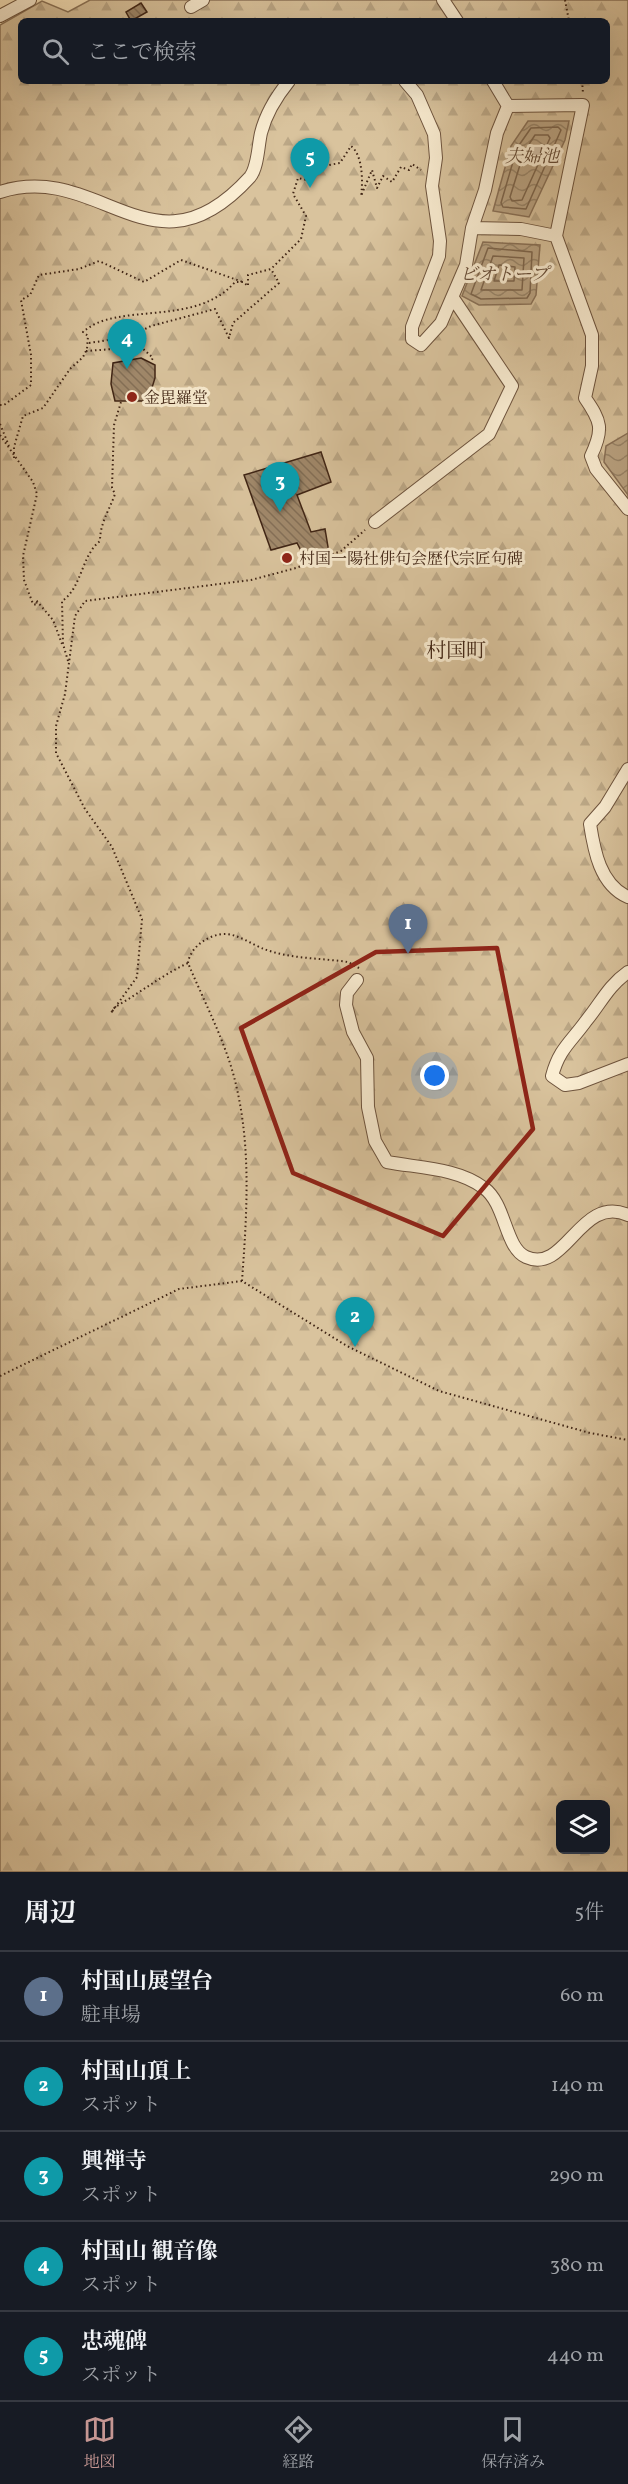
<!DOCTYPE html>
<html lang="ja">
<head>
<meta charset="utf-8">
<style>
  :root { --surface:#171b24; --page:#242831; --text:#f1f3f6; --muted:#9ea1a6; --line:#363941; --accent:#c59692 }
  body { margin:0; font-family:Vollkorn,"Noto Serif JP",serif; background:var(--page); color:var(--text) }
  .controls { position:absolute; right:18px; bottom:18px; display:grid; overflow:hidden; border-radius:9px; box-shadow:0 6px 24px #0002 }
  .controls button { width:54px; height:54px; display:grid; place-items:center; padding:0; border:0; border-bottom:2px solid var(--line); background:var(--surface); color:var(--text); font:30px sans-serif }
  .you { position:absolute; left:435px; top:1076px; width:21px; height:21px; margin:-15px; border:4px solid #fff; border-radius:50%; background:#1a73e8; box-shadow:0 0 0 9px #1a73e833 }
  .badge { display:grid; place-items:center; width:39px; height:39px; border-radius:50%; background:var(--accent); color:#fff; font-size:20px; font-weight:700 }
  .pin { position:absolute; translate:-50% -50px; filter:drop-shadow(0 2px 3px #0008) }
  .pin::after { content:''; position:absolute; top:32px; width:21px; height:18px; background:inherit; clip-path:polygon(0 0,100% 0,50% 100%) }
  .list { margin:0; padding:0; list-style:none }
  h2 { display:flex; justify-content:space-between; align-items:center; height:78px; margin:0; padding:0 24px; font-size:26px }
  h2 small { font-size:20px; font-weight:400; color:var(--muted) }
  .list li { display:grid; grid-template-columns:39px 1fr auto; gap:18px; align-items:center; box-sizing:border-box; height:90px; padding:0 24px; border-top:2px solid var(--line) }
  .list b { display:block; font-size:22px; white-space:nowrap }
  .list p { margin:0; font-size:20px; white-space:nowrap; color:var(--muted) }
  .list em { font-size:20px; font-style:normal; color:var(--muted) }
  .icon { flex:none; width:33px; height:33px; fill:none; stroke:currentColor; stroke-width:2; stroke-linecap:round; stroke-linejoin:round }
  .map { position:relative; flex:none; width:628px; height:1872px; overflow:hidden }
  .search { position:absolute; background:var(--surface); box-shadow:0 6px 24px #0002; left:18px; right:18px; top:18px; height:66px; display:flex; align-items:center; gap:15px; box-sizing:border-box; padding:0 21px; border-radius:9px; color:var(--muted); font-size:22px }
  .sheet { height:528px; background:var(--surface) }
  nav { display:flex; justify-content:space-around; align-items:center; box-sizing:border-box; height:84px; border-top:2px solid var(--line); background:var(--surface); font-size:16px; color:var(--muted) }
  nav a { display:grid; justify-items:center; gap:3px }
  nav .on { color:var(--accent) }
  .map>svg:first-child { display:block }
  .forest { fill:url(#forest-firs); stroke:#8c7459; stroke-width:1.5; fill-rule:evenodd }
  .water { fill:url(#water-waves); stroke:#897056; stroke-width:1.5 }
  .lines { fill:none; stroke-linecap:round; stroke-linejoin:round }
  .shore { stroke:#7c644b; stroke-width:1.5 }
  .building { fill:url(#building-back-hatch); stroke:#402515; stroke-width:1.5 }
  .street-casing { stroke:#6e543e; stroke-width:14 }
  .path { stroke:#402515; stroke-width:2; stroke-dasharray:1.5 3; stroke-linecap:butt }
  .street { stroke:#faedd2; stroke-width:12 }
  .marked { fill:none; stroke:#8f2418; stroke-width:4.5; stroke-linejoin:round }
  .poi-dot { fill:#8f2418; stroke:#faedd2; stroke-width:2 }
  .labels { text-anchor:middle; stroke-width:6; stroke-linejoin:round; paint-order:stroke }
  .poi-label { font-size:16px; fill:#402515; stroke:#faedd2; text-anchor:start }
  .water-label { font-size:18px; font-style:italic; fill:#644a35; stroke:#faedd2 }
  .quarter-label { font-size:20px; fill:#402515; stroke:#faedd2 }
</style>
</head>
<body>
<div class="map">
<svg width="628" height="1872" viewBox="0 0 628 1872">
  <defs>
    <pattern id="forest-firs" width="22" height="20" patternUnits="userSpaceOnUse" patternTransform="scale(1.5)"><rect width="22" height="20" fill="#d9c39d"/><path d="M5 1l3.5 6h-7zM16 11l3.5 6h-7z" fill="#bba786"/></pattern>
    <pattern id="water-waves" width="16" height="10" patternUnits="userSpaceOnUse" patternTransform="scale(1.5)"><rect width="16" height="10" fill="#b9a281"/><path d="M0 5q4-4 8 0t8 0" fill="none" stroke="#988468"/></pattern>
    <pattern id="building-back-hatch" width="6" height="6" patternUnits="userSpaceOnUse" patternTransform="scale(1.5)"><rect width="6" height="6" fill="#a0886a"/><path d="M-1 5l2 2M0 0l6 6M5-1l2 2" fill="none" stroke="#846f56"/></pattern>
  </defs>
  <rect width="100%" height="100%" fill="#f8e3b9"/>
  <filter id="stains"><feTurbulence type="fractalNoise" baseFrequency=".00333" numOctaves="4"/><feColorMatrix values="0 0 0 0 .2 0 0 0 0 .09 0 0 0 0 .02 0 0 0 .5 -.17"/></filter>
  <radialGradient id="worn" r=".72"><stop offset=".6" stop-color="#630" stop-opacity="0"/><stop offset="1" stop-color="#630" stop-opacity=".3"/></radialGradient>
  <path class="forest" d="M90,0H628V1872H0V25L42,1L68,12ZM21,21H607V81H21ZM560,1804H606V1850H560Z"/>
  <path class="water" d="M528,121H569L565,140L529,217L493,211L511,146Z
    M483,242L540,245L536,295L531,304L479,305L462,296Z
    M628,433V495L604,462L606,446Z"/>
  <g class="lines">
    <path class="shore" d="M531,128L558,127L561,130L526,209L503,207L501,203L517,148Z
      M535,135H548L550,138L522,200L512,201L510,197L524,152Z
      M488,248L532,252L530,293L527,298L481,299L471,294Z
      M493,256L524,258L522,290H481Z
      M499,265L515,267L514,281H494Z"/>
  </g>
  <path class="building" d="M141,3L147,12L131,21L126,12Z
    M141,358L155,365V378L150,394L143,401H115L111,384L113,363Z
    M321,452L331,482L297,495L311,532L325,529L329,553L306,560L297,543L271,550L244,475Z"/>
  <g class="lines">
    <defs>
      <path id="street" d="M443,0L457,21
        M191,7L203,0
        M0,16L30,0
        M405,81L417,95L434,134L436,158L432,186L440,241L439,256L412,327V339L421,345L441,323L466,265L472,228L485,190L497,133L508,106L493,81
        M508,106L583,105L556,236L592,335V366L585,398C601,421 604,429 591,456L596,469L628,509
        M0,192C101,160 153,284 250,177C258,167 258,146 261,133C266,113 276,97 289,81
        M472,228L521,229L556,236
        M375,522L489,434L512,386L453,298
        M628,769L605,807L590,824C594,850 600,885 628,897
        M628,972C608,986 601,1003 586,1021C571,1042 559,1049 552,1076L565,1085L579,1083L628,1064
        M357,980L347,993L346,1005L353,1032L367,1058L368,1107L375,1141L387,1162C419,1168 458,1168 484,1188C506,1204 505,1248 526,1257C566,1275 580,1194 628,1215"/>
    </defs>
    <use href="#street" class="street-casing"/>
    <path class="path" d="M565,0L569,21
      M582,81L583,93
      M89,343L129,337L151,326L215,309L229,338L233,323L279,283L271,269
      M86,351L141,347L153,358L151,361
      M0,405H4L31,385V355L21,300L30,295L39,275L79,269L99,261L144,282L181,260L243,282
      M0,424L9,446
      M0,435L33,482L37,494L23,556L24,580L33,604L37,605L36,600L53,620L62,644
      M14,458V447L23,416L43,408L70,369L83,357L87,349L88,336L83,332C117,301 195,328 235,282H243L248,286V275L271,269L301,239L306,216L293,194L298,178L307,180L308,175L304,174L307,169L340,163L351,146C363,155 363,183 361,196L372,170L377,188L383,176L392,182L401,167L409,170L412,164L421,170
      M68,661L63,644L62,601C82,588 81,556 100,541C100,523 109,511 115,494L112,488L114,425L121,402
      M188,963C190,947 209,934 225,934C238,934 253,945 264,949C290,959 321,958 348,962L359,968
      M242,1281C247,1211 252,1142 233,1073C222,1035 203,999 188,963C162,975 140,993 115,1007L111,1013L137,977L142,919L112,847L85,809L56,753V726L65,694L75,616L85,601L251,580L296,568L341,551L365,530
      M0,1376L179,1289L242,1281L347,1346L439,1391L590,1433L628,1440"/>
    <use href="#street" class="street"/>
  </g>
  <path class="marked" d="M497,948L533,1129L443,1236L293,1173L241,1028L376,952Z"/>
  <g class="poi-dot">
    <circle cx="132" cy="397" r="6"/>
    <circle cx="287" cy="558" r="6"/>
  </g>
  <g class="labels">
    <g class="poi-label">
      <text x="144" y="403">金毘羅堂</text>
      <text x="299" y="564">村国一陽社俳句会歴代宗匠句碑</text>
    </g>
    <g class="water-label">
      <text x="532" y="162">夫婦池</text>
      <text x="504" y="280">ビオトープ</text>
    </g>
    <g class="quarter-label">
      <text x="456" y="657">村国町</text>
    </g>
  </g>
  <rect width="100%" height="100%" filter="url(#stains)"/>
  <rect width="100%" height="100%" fill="url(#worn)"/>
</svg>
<div class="controls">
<button><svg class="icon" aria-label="layers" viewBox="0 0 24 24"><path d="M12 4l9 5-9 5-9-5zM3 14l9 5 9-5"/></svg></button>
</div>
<div class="you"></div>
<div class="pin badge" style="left:408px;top:954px;background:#5c6f8a">1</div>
<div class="pin badge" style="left:355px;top:1347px;background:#0f9aa8">2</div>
<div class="pin badge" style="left:280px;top:512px;background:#0f9aa8">3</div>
<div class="pin badge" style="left:127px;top:369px;background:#0f9aa8">4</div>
<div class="pin badge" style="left:310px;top:188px;background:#0f9aa8">5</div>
<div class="search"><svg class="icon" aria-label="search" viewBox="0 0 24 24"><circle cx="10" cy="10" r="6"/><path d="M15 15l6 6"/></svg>ここで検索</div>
</div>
<section class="sheet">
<h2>周辺<small>5件</small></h2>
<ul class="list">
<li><span class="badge" style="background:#5c6f8a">1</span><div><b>村国山展望台</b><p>駐車場</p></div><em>60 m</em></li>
<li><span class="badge" style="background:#0f9aa8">2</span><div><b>村国山頂上</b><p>スポット</p></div><em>140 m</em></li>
<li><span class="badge" style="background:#0f9aa8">3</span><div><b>興禅寺</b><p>スポット</p></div><em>290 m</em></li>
<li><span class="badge" style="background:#0f9aa8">4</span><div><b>村国山 観音像</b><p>スポット</p></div><em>380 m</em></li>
<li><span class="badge" style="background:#0f9aa8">5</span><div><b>忠魂碑</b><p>スポット</p></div><em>440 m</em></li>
</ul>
</section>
<nav>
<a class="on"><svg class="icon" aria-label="map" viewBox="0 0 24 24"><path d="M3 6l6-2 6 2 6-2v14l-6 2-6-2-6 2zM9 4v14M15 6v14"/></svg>地図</a>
<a><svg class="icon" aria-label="directions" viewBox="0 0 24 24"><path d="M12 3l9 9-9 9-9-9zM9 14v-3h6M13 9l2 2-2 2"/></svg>経路</a>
<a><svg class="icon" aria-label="saved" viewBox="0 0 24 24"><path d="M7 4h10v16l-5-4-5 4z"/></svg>保存済み</a>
</nav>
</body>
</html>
